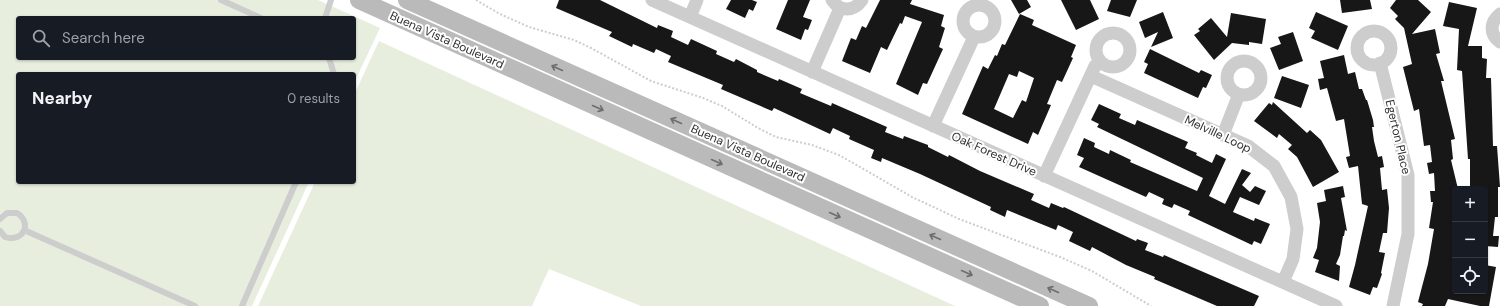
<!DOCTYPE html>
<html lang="en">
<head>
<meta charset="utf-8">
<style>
  :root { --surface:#171b24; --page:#242831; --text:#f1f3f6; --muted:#9ea1a6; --line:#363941 }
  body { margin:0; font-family:"DM Sans",sans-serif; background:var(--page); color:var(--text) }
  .controls { position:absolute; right:12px; bottom:12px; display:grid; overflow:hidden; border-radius:4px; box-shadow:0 1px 3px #0004 }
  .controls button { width:36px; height:36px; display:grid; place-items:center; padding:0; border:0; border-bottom:1px solid var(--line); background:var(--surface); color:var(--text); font:20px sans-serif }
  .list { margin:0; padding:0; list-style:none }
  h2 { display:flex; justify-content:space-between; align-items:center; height:52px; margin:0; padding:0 16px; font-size:17px }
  h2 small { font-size:13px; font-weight:400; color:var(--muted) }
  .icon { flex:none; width:22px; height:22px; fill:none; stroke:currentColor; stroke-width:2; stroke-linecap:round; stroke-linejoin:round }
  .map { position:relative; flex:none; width:1500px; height:306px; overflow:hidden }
  .search { position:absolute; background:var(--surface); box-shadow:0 1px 3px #0004; left:16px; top:16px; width:340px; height:44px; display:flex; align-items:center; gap:10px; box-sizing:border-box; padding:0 14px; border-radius:4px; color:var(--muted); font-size:15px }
  .panel { position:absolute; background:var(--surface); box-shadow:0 1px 3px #0004; left:16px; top:72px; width:340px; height:112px; border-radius:4px }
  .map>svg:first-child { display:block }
  .green { fill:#e8eede; fill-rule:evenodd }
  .building { fill:#171717; fill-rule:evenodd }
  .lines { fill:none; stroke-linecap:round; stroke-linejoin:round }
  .path { stroke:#cdcdcd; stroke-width:2; stroke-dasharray:2 2; stroke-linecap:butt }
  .lane { stroke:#cdcdcd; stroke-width:6 }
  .street { stroke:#cdcdcd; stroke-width:13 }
  .secondary { stroke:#bababa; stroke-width:18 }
  .oneway { stroke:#6e6e6e }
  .labels { text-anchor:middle; stroke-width:4; stroke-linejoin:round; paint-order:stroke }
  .street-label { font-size:12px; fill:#303030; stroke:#fff }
</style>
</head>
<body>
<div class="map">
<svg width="1500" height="306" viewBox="0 0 1500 306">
  <rect width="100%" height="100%" fill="#fff"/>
  <path class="green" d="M0,0H318L380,28L354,83V74H18V182H309L252,306H0ZM18,18H354V58H18Z
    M379,41L955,306H641L549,269L532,306H258L315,182H354V95Z"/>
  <path class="building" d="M559,0H600L657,28L658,25L673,31L671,37L688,45L691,39L717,51L716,54L734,62L736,59L757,70V72L778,81L779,79L802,89L800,93L819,101L831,106L832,103L887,127L885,132L903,139L904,136L928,145V147L948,157L949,155L980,171L1034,194L1031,200L1049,208L1051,203L1063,208L1064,207L1136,241L1137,239L1148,243L1145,250L1163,257L1164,255L1259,296L1254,306H1217L1154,279L1155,277L1126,265L1092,247L1090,251L1069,241L1073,232L1058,225L1056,230L1007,210L1005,217L990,210L991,207L920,174L882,158L881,162L871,158L874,150L849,139L850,136L833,128L830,134L774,108L772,111L721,89L723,85L668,62L671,56L656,49L654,53L633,44L632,47L609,36L612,32L556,8Z
    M731,0H752L757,2L753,11L749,9L745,18L726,9Z
    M788,0H810L803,17L812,20L808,30L805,29L801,40L776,29Z
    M880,0H912L910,4L944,15L941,26L945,28L939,47L943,49L927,84L923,83L918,95L896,84L922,22L905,16L902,24L900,23L887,50L881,47L870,73L842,61L851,38L856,40L862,26L866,28Z
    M1011,0H1027L1031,7L1019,14Z
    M1061,0H1090L1099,19L1076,30Z
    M1111,0H1137L1130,17L1107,11Z
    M1340,0H1370L1372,9L1342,13Z
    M1396,0H1418L1431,12L1412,34L1435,29L1440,53L1436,54L1444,81H1441L1455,139L1451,140L1453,159L1451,160L1458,189H1455V277L1452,291H1485V265L1496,267L1489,306H1480L1448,299L1445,306H1422L1423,304L1418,302L1428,264L1434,229L1429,228L1433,202H1431L1430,191H1435L1434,173L1429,174L1427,163L1432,162L1430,145L1424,146L1419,109L1414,111L1403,67L1412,64L1404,28L1395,19L1398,16L1390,8Z
    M1449,2L1477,8L1468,46H1482V58L1487,59L1486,78H1491L1493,146H1497L1500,187H1498V217H1495L1493,236H1499L1498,247L1485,246V188H1470V159H1468L1462,71L1457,70L1459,29L1443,26Z
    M1163,12L1173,38L1151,47L1158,32L1145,38L1139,22Z
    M1316,12L1348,26L1338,50L1311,38L1315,31L1309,28Z
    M1231,13L1266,19L1262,44L1249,42V45L1232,43L1214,60L1194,35L1200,31L1198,29L1211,18L1227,37Z
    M1020,14L1034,20L1032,25L1076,45L1071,57L1073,58L1062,82L1057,80L1047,104L1051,105L1038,135L1033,132L1028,144L962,114L983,66L988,69L995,55L997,56L1002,44L1005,45ZM1019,71L1034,78L1026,102L1022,100L1013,118L994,109L1009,74L1017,77Z
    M1293,32L1303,61L1279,70L1270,48L1281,44L1278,37Z
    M1150,49L1199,73L1201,70L1212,75L1206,88L1203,87L1198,98L1144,73L1148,64L1144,62Z
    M1344,55L1348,74L1355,72L1359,89H1362L1366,100H1367L1373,120L1374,127H1372L1374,141L1378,157L1382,156L1384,167L1380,168L1382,190L1387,189L1389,208L1387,233H1383L1379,252L1385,253L1381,273L1382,274L1377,288L1373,287L1370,295L1349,287L1355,265L1368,206L1362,204L1358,166L1349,168L1346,157L1350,156L1344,119L1336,121L1327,88L1320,90L1318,79L1324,78L1320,61Z
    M1282,76L1309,85L1301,108L1274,98Z
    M1273,102L1307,133L1310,130L1321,140L1339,172L1313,187L1297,157L1288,149L1292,145L1279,134L1277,138L1254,121L1269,103L1272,105Z
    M1099,104L1121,114L1119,118L1135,125L1137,120L1188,142L1185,148L1197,153L1196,155L1212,163L1216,154L1226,159L1209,196L1225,204L1242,169L1251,173L1242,185L1250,192L1255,186L1266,191L1259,205L1240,197L1233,212L1254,221L1255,218L1270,224L1261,244L1254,241L1252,245L1188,215L1190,211L1174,204L1172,208L1162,204L1164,199L1149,192L1146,197L1079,167L1084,158L1077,155L1084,138L1095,143L1094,147L1109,154L1110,150L1131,160L1130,162L1197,191L1203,178L1097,127L1099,124L1091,120Z
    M1343,186L1345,197L1341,198L1347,231L1345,230L1344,236H1343L1340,255L1336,264L1340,266L1339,281L1315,272L1319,260L1313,258L1317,248L1320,222L1317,203L1326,201L1324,190Z"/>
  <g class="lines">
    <path class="path" d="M476,0L500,14L529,27L574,40L591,48L651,81L703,98L722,106L758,128L776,137L812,145L839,155L912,197L959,219L1060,257L1092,271L1151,306"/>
    <path class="lane" d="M221,0L261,18
      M325,18L331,0
      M329,58L334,74
      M0,219L7,213H17C33,223 23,243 5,237L0,231
      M24,230L195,306
      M242,306L296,182"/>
    <path class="street" d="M652,0L1336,306
      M832,0C840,12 854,12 862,0
      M963 21a16 16 0 1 1 32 0a16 16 0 1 1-32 0Z
      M1500,14C1490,22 1489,34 1500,42
      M690,17L697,0
      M1357 48a17 17 0 1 1 34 0a17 17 0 1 1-34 0Z
      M1096 50a17 17 0 1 1 34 0a17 17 0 1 1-34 0Z
      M1227 78a17 17 0 1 1 34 0a17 17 0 1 1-34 0Z
      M1380,63L1408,175V234L1393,306
      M812,72L840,8
      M1091,76L1248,146L1274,166L1291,197L1297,229L1293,259L1283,282
      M933,126L974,37
      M1223,135L1239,94
      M1044,176L1095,66L1101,62"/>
    <path class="secondary" d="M359,0L1040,306
      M407,0L1089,306"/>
  </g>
  <defs><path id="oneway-shaft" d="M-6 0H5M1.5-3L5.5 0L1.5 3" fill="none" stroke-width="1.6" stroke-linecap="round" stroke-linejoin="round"/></defs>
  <g class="oneway">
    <use href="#oneway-shaft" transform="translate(557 68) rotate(-156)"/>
    <use href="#oneway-shaft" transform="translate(598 108) rotate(24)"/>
    <use href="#oneway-shaft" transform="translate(676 121) rotate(-156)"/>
    <use href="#oneway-shaft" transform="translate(717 162) rotate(24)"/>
    <use href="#oneway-shaft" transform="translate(835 215) rotate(24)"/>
    <use href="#oneway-shaft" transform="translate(935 237) rotate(-156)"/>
    <use href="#oneway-shaft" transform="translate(967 273) rotate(24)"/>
    <use href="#oneway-shaft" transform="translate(1053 290) rotate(-156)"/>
  </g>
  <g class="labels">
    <g class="street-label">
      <text transform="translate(447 40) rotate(24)" y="4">Buena Vista Boulevard</text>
      <text transform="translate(1218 134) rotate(25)" y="4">Melville Loop</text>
      <text transform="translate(1398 137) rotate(77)" y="4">Egerton Place</text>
      <text transform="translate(748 153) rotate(24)" y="4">Buena Vista Boulevard</text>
      <text transform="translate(994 154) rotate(24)" y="4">Oak Forest Drive</text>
    </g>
  </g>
</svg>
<div class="controls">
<button>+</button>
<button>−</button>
<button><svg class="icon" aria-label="locate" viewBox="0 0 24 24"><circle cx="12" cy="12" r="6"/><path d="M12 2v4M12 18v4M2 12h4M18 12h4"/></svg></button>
</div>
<div class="search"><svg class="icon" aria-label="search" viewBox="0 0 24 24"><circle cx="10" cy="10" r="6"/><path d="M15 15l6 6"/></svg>Search here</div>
<section class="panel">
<h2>Nearby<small>0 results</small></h2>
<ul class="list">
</ul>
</section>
</div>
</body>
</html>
